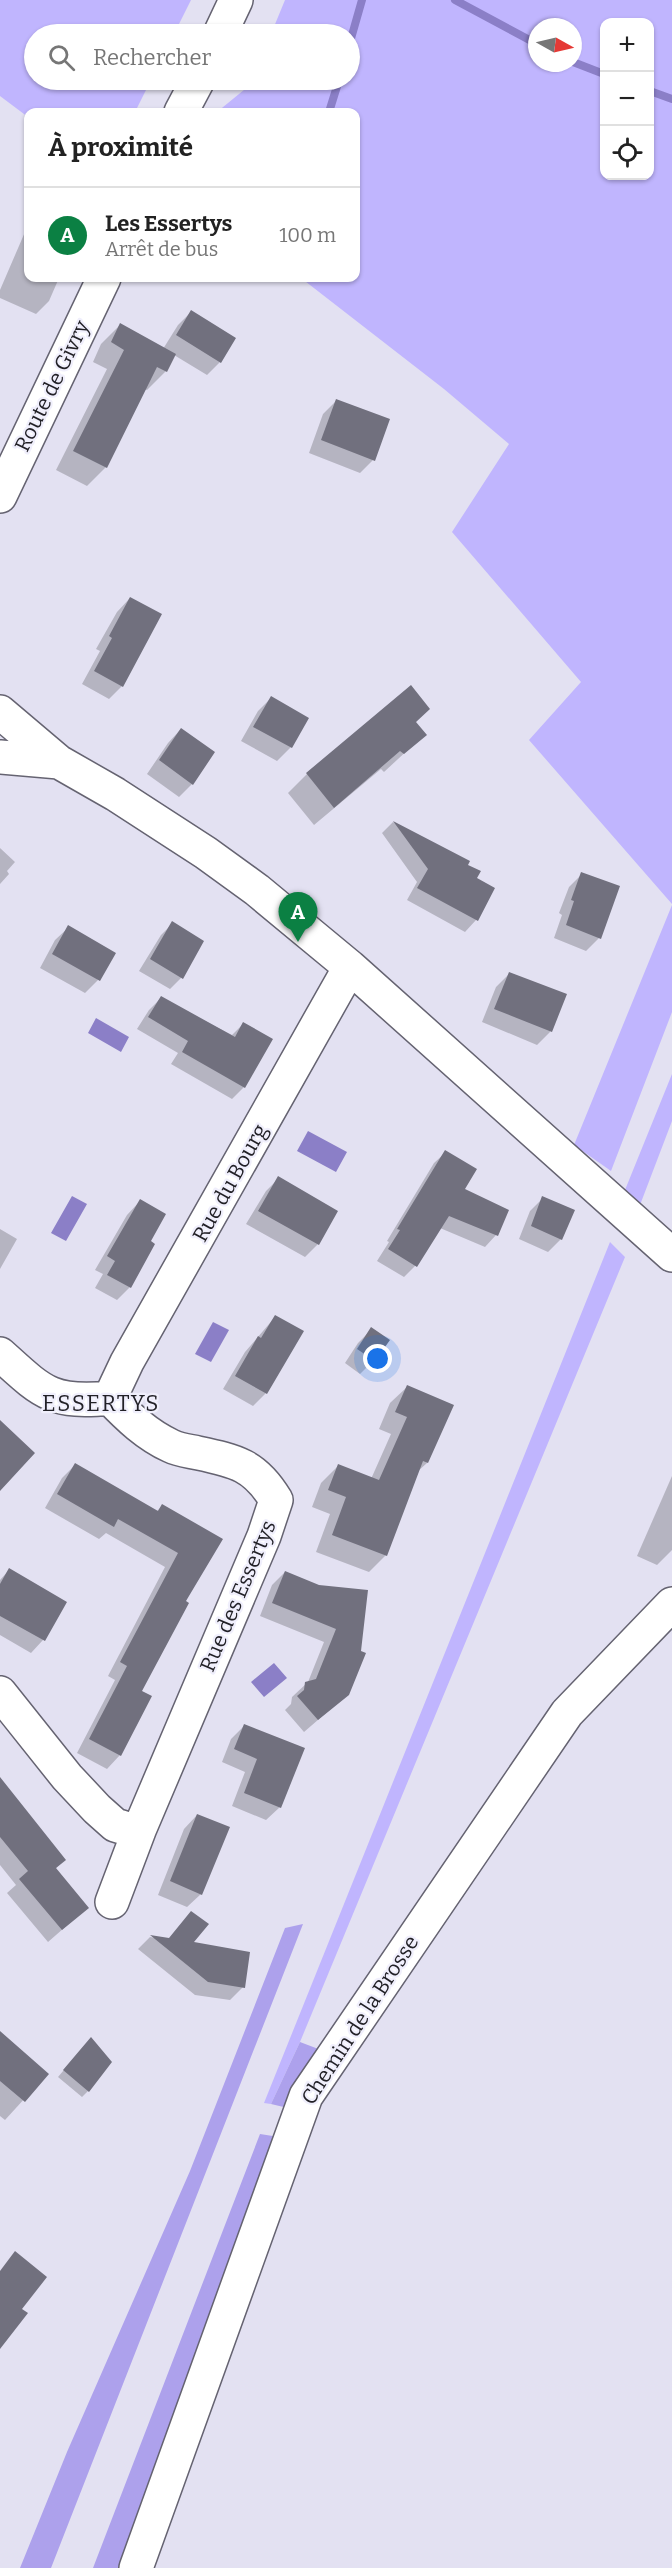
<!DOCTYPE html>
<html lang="fr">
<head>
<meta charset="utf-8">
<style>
  :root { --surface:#fff; --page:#f6f6f6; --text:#222; --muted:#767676; --line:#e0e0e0; --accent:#0b8043 }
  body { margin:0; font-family:Bitter,serif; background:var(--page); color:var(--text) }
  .controls { position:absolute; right:18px; top:18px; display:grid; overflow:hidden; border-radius:12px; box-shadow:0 2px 4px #0004 }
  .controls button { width:54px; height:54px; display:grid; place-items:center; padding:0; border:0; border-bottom:2px solid var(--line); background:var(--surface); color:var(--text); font:30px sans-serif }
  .compass { position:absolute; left:528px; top:18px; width:54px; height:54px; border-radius:50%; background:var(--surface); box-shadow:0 2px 4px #0004; rotate:98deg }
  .you { position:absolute; left:378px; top:1359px; width:21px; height:21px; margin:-15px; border:4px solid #fff; border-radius:50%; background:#1a73e8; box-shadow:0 0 0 9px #1a73e833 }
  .badge { display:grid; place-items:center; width:39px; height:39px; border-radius:50%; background:var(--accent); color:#fff; font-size:20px; font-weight:700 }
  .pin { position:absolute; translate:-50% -50px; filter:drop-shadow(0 2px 3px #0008) }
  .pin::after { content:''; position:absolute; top:32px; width:21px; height:18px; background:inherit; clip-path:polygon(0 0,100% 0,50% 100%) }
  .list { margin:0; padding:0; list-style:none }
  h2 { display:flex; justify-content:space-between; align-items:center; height:78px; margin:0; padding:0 24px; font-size:26px }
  h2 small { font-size:20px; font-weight:400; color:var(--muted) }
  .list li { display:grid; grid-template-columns:39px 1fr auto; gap:18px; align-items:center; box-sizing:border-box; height:96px; padding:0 24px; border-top:2px solid var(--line) }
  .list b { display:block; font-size:22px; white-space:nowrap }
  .list p { margin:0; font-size:20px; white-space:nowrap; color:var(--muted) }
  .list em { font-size:20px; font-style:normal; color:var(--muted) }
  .icon { flex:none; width:33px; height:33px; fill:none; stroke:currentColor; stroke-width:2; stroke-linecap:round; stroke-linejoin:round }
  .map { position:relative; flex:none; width:672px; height:2568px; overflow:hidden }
  .search { position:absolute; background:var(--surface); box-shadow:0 2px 4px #0004; left:24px; top:24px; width:336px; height:66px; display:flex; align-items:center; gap:15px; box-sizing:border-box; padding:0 21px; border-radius:33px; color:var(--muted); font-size:22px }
  .panel { position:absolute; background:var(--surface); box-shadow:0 2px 4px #0004; left:24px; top:108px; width:336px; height:174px; border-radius:12px }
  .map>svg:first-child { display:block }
  .green { fill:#c0b5fe; fill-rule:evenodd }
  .forest { fill:#ada1ec }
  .water { fill:#8b7fc7 }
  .shadow { fill:#0003 }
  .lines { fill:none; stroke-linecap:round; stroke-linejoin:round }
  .stream { stroke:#8b7fc7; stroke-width:8 }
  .building { fill:#71707e }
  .minor-casing { stroke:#656371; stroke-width:36 }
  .major-casing { stroke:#656371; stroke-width:36 }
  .minor { stroke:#fff; stroke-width:33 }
  .major { stroke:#fff; stroke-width:33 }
  .labels { text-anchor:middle; stroke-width:4.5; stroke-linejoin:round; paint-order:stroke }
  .street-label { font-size:21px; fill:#222127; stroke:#f0effc }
  .neighbourhood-label { font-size:22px; letter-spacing:1.5px; fill:#222127; stroke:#f0effc }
</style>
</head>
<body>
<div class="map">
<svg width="672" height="2568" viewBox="0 0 672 2568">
  <rect width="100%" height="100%" fill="#e3e1f2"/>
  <path class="green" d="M0,0H191L174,34H34V80H151L135,112H28V117L0,96Z
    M285,0H672V904L529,740L581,682L452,532L509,444L444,389L301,278H356V112H217L250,85L252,80H350V34H271ZM604,22H650V176H604ZM537,27H573V63H537Z
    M672,905V1012L611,1171L574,1145Z
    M672,1074V1121L640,1205L625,1190Z
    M610,1242L625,1257L300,2042L271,2104L264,2103Z"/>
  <path class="forest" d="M303,1924L51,2568H20L67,2452L190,2171L285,1928Z
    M300,2042L321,2050L292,2109L271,2104Z
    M260,2134L279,2137L127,2568H93Z"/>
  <path class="water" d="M96,1018L129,1037L121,1052L88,1033Z
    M308,1131L347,1152L336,1172L297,1151Z
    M72,1196L87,1204L66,1241L51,1233Z
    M213,1322L229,1330L211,1362L195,1354Z
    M274,1663L287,1678L264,1697L251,1682Z"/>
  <path class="shadow" d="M28,225V278H59L49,301L36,314L0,298V290Z
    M191,312L220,362L207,375L174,355L166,371L147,390L144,389L106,467L87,486L56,470L107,369L93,362L101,344L120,325L163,349L178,325Z
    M337,400L373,460L360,473L309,453L323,414Z
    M130,598L122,686L109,699L82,684L100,651L96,649L117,612Z
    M411,687L415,723L425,734L384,772L381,769L314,825L288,793L307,774Z
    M271,698L307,718L291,747L277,761L241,741L258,711Z
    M181,729L192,784L179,797L147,774L168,743Z
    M393,822L468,862L466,865L476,920L465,932L407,900L417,882L382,833Z
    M0,848L15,862L7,871L9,874L0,884Z
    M582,874L599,938L586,951L554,938L562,915L559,913L569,887Z
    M173,923L181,978L170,989L139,971L161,935Z
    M69,927L98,980L85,993L40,968L55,940Z
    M510,973L565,995L550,1032L537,1045L482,1022L496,987Z
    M161,998L232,1035L244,1023V1087L232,1099L171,1064L178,1053L137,1029L149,1010Z
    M446,1152L463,1190L496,1235L485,1247L440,1228L415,1266L404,1277L377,1261L389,1242L387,1241L434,1163Z
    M279,1178L318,1244L305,1257L246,1224L266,1191Z
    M543,1198L561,1239L548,1252L519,1239L530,1211Z
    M140,1201L149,1242L130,1287L117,1300L95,1288L103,1274L95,1270L127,1215Z
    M0,1229L17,1239L0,1269Z
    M275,1317L266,1393L253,1406L223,1389L245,1352Z
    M372,1329L388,1340L374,1360L360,1374L345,1363L358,1343Z
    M407,1387L427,1463L417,1472L386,1555L369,1572L316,1552L330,1514L312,1507L321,1483L338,1466L371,1479L391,1434L379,1429L390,1403Z
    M75,1465L156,1512L162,1506L221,1540L184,1602L140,1691L150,1697L120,1755L107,1769L77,1753L115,1680L108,1676L165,1567L106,1533L99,1539L45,1508L62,1478Z
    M672,1476V1550L657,1565L637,1556Z
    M9,1570L65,1602L43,1640L31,1653L0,1635V1580Z
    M285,1572L359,1652L348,1694L304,1732L285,1710L291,1704L292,1697L308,1682L324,1642L260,1616L272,1585Z
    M244,1726L280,1807L266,1820L232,1806L245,1772L222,1762L231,1739Z
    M0,1779L64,1860L55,1869L87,1908L48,1942L7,1893L16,1885L0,1865Z
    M197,1815L201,1894L187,1907L158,1895L184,1829Z
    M192,1913L191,1943L243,1987L230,2000L195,1995L138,1949L150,1937L168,1940Z
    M0,2033L47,2074L5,2120L0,2116Z
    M85,2045L88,2091L82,2097L58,2077Z"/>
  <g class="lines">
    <path class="stream" d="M455,0L537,44
      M350,42L362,0
      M573,62L604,74
      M650,91L672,99
      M329,112L339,80"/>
  </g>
  <path class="building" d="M191,310L236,338L221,363L176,335Z
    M120,323L176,354L167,372L157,367L107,468L73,451L124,350L111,342Z
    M336,399L390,419L375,461L321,440Z
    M130,597L162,614L123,687L94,671L112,638L109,636Z
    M411,685L430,709L416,722L427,735L404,754L400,751L334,808L306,773Z
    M271,696L309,718L292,748L253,727Z
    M181,728L215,752L193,785L159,760Z
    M393,821L470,861L468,865L481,871L477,878L495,888L478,921L417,888L428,869Z
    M581,872L620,886L601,939L566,925L574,901L571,900Z
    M172,921L204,941L183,979L150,959Z
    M68,925L116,953L100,981L52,954Z
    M509,972L567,994L552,1032L494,1009Z
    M161,996L235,1037L243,1022L273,1039L245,1088L182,1052L188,1041L148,1017Z
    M445,1150L477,1169L465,1189L509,1210L498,1236L449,1216L417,1267L388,1249L400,1230L397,1229Z
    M278,1176L338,1211L319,1245L258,1211Z
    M542,1196L575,1210L562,1240L531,1226Z
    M140,1199L166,1214L151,1241L155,1244L131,1288L107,1275L115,1261L107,1256Z
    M275,1315L304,1331L267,1394L235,1376L258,1336L261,1338Z
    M371,1327L390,1340L375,1361L357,1349Z
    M407,1385L454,1405L428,1463L423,1461L387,1556L332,1535L346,1497L328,1490L338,1464L379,1480L407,1417L395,1412Z
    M0,1420L35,1453L0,1491Z
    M75,1463L158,1511L162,1504L223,1539L186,1601L189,1603L142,1691L152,1696L121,1756L89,1739L127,1666L120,1662L178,1553L118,1519L114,1527L57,1494Z
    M9,1568L67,1602L45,1641L0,1616V1584Z
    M285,1571L319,1585L368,1590L361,1651L366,1653L349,1695L318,1720L297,1696L304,1690L305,1682L316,1679L336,1629L272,1603Z
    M244,1724L305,1748L281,1808L244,1793L257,1759L234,1749Z
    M0,1777L66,1860L56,1868L89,1908L62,1930L19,1879L28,1871L0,1837Z
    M197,1814L230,1827L202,1895L170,1881Z
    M191,1911L209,1924L194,1942L250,1952L245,1988L208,1982L150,1935L169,1938Z
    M0,2031L49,2074L25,2102L0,2081Z
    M91,2037L112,2062L89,2092L63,2070Z
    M15,2251L47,2277L22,2309L28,2313L0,2349V2271Z"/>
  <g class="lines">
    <defs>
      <path id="minor" d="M0,712L59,762L115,794L206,853L257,890L350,967L672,1255
        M0,757L59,762
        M0,1354C42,1392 51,1404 110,1398
        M110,1398C128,1417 147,1435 171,1446C179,1450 189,1451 198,1453C236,1461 255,1465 276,1500L264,1536L140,1828L112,1902
        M110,1398L127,1362L350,967
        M0,1693L67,1777L97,1809L115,1825L128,1829L140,1828
        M136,2568L306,2096L567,1713L672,1604"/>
      <path id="major" d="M220,34L236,0
        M181,112L198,80
        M0,496L104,278"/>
    </defs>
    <use href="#minor" class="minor-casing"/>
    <use href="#major" class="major-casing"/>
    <use href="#minor" class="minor"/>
    <use href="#major" class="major"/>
  </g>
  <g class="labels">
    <g class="street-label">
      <text transform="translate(52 386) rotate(-64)" y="7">Route de Givry</text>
      <text transform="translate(230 1183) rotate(-61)" y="7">Rue du Bourg</text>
      <text transform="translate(238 1596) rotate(-67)" y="7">Rue des Essertys</text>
      <text transform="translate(360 2020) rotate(-57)" y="7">Chemin de la Brosse</text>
    </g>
    <g class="neighbourhood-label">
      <text x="101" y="1411">ESSERTYS</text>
    </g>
  </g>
</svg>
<div class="controls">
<button>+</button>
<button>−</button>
<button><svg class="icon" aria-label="locate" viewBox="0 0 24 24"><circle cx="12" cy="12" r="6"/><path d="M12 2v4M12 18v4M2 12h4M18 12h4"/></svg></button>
</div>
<svg class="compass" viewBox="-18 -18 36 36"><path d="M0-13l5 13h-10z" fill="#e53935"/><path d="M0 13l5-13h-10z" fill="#767676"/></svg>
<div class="you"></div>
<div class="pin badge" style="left:298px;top:942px">A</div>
<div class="search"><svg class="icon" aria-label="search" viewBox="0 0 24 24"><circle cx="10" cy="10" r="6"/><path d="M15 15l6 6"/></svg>Rechercher</div>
<section class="panel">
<h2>À proximité<small></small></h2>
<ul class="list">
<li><span class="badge">A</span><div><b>Les Essertys</b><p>Arrêt de bus</p></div><em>100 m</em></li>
</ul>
</section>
</div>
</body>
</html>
